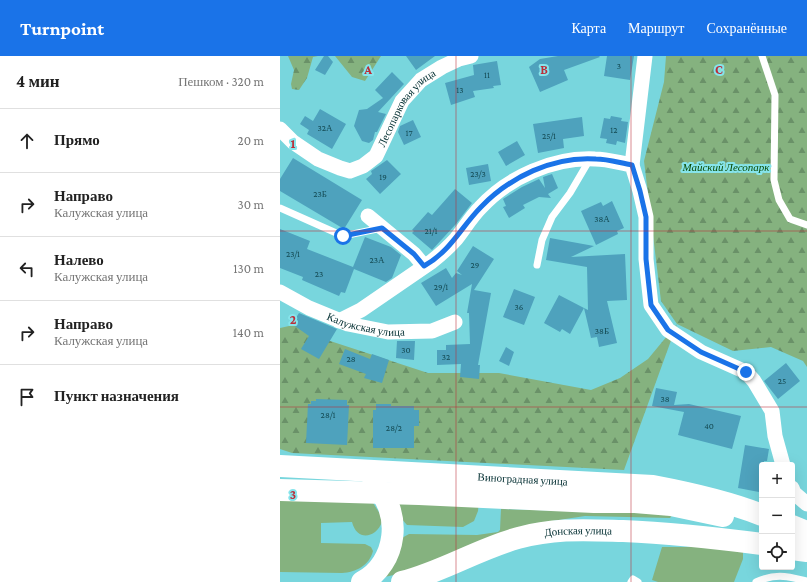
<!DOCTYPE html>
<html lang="ru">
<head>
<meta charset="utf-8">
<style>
  :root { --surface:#fff; --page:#f6f6f6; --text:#222; --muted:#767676; --line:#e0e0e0; --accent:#1a73e8 }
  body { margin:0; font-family:"Crimson Pro",serif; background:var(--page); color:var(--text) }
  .controls { position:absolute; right:12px; bottom:12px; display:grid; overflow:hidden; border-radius:4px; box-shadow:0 4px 16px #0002 }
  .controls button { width:36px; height:36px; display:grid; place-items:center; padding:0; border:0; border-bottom:1px solid var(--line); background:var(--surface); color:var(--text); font:20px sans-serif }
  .stop { position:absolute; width:12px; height:12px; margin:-9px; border:3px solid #1a73e8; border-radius:50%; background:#fff }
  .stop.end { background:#1a73e8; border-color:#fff; box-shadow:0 1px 4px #0008 }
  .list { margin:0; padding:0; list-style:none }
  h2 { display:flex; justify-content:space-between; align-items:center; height:52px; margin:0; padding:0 16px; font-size:17px }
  h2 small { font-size:13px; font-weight:400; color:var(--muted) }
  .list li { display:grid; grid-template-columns:26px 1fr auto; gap:12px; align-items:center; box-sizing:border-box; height:64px; padding:0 16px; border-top:1px solid var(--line) }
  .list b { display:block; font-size:15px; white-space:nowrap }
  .list p { margin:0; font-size:13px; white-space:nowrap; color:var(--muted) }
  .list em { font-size:13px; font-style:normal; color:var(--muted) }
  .icon { flex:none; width:22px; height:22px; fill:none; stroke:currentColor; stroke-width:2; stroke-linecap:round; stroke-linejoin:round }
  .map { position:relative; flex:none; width:527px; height:526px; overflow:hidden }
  header { display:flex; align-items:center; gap:24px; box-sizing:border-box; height:56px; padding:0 20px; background:var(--accent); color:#fff }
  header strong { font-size:19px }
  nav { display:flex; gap:22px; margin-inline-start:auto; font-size:14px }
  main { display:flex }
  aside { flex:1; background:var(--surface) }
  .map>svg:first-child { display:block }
  .grass { fill:#85b27f }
  .forest { fill:url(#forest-firs) }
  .building { fill:#4ea2bd }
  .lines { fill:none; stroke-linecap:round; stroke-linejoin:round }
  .lane { stroke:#fff; stroke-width:7 }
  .street { stroke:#fff; stroke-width:15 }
  .primary { stroke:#fff; stroke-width:22 }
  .route { stroke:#1a73e8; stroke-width:5 }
  .grid { fill:none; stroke:#bc2c38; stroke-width:1; stroke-opacity:0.55 }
  .labels { text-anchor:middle; stroke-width:4; stroke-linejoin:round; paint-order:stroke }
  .number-label { font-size:9px; fill:#144a53 }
  .street-label { font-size:11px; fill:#012d30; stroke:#86e4eb }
  .park-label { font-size:11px; font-style:italic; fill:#084a02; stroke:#86e4eb }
  .grid-label { font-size:13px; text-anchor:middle; font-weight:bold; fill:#bc2c38; stroke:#86e4eb; stroke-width:4; stroke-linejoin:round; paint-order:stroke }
</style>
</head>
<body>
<header>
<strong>Turnpoint</strong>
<nav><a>Карта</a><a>Маршрут</a><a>Сохранённые</a></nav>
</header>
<main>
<aside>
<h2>4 мин<small>Пешком · 320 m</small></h2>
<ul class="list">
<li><svg class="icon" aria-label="ahead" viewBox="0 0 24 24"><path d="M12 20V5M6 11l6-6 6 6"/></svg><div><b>Прямо</b></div><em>20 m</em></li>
<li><svg class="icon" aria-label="right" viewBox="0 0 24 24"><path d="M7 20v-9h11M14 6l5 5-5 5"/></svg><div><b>Направо</b><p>Калужская улица</p></div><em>30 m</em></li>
<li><svg class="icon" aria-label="left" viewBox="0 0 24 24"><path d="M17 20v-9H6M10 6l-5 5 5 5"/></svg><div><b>Налево</b><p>Калужская улица</p></div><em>130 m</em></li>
<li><svg class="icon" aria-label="right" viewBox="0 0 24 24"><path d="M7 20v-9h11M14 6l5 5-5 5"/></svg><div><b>Направо</b><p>Калужская улица</p></div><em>140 m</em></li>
<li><svg class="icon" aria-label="arrive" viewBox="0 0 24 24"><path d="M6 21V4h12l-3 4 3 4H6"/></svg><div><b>Пункт назначения</b></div></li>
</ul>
</aside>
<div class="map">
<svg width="527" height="526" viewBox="0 0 527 526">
  <defs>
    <pattern id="forest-firs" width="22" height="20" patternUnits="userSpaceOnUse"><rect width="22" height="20" fill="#85b27f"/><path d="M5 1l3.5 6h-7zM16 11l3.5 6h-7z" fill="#6a9168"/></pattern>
  </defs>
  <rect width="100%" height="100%" fill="#78d6dd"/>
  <path class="grass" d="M0,436L90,442L100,458L102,466C96,482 77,486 72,466L41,467V487L85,488L91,491L93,495C89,510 76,516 62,517L0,516Z
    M118,441L199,445L198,455L194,465L183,471L127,469L119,460Z
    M221,453L393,458L390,462L305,460L259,467L141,513L100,522L120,483L129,478L197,479L218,476L220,474Z
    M382,491H424L463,496V503L454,526H378L372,524Z"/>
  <path class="forest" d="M8,0H38L33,1L27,22L19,34L12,33L11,28L14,14Z
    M55,0H101L85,25L72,21Z
    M386,0H527V311L523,305L491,291L453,295L397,268L344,414L12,397L0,393V272L18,268L41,282L148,317H219L311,334L340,322L368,303L397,268L381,245L364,105L384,26Z"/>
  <path class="building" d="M44,0H48L53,6L45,19L35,14Z
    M126,0H155L136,14Z
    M278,0H319L320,1L284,14L288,24L260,36L249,11L260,3Z
    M327,0H354L350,24L324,20Z
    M217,5L221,29L213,30L214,32L193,35L195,41L171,49L165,27L194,19L193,9Z
    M112,16L124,28L98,56L106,58L97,76H95L93,84L89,87L82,85L74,70L79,54L87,53L103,42L95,34Z
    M40,53L66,68L52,93L27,78L29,74L20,68L25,60L33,65Z
    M331,60L342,62L341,65L348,66L345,87L337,85L336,89L326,87L327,83L320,82L324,62L330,63Z
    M302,61L304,80L283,83L284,92L258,97L253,68Z
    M133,64L141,81L124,89L118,76L120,70Z
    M237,85L245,99L226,110L218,96Z
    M13,102L82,144L64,173L0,135V123Z
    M107,104L121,118L100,138L86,123L92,118L91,115Z
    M208,108L211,125L189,129L186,112Z
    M272,118L278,132L268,138L271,142L259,141L243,149L245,152L229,162L223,151L226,150L223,143L242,131L259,123L265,132L263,121Z
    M175,133L192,147L176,168L152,194L132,177L134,175L132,174L148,156L152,159Z
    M332,145L344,172L337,175L338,178L316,189L301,155L321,146L323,150Z
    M0,173L30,185L27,193L73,211L85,181L111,191L121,199L112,222L106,226L74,213L65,237L61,236L59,240L22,224L23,221L0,212Z
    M270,182L314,190L291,201L345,198L347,244L327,245L337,287L319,291L317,281L311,282L304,252L308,254L307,211L266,204Z
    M193,190L214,203L194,234L211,237L198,309H200L199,323L180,321L181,308L157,309V294H166V289L190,288L189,257H187L192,228L156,250L141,227L166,212L172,222L176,217L182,219L177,215Z
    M234,233L255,241L244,269L223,261Z
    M279,239L304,252L290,278L282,273L280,276L264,267Z
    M19,257L57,273L39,303L21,293L29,280L12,268Z
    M117,285H135L134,304L116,302Z
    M226,291L234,296L229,310L219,305Z
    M65,293L90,303L92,298L109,304L102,327L84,322L86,318L59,308Z
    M506,307L520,325L498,343L484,325Z
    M376,332L397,336L394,349L409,348L461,360L452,393L398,379L404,356L372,350Z
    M36,343L67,344V349H69L67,389L26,387L28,348H31V345H36Z
    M96,348H111V350H134V354H139V370H134V392H93V354H96Z
    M465,389L489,393L487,405H484V409H482L479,436L458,432Z"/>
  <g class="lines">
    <path class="lane" d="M482,0L495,39L494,124L499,144L510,163L527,169
      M0,152L63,180L102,172
      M257,209L262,184L272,161L290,137L310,103
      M351,526L353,523L358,526
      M476,526C496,517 506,520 527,525"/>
    <g class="street">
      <path id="s1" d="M0,73L13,86L38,103L60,112L70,115L83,110L96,100L122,45L141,24L162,11L179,3L191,0"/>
      <path d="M352,109L365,0"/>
      <path d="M88,160L134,198L144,210"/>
      <path id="s2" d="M0,236L29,252L68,268L108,276L152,275L175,266"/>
      <path d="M59,265L81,254L151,206C160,199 168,192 176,183C184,173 191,161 200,152C228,121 274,101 315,103C327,103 340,107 352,109L360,135L366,161V203L371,249L388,274L421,296L466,316L474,325L492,355L495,380L503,409"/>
      <path d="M512,432L514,437L527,448"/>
    </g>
    <g class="primary">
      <path id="s3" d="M0,410L373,430C410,437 447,445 482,459"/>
      <path d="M0,434L139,438L314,446H355L391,449L443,460"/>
      <path d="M512,470L527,476"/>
      <path d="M512,493L527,495"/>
      <path d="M82,526C117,508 124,455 93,428"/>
      <path id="s4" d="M122,526C162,516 198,493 238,482C275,472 305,474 343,475C390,477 436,482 482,488"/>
    </g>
  </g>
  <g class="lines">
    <path class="route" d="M63,180L102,172L134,198L144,210C171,195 181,171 201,151C230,121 273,100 316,103C328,103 340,107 352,109L360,135L366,161V203L371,249L388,274L421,296L466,316"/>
  </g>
  <path class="grid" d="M176,0V526M351,0V526M0,175H527M0,351H527"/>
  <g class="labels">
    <g class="number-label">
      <text x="339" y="13">3</text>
      <text x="207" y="22">11</text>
      <text x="180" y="37">13</text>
      <text x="45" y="75">32А</text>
      <text x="334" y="77">12</text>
      <text x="129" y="80">17</text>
      <text x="269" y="83">25/1</text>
      <text x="198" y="121">23/3</text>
      <text x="103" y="124">19</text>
      <text x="40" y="141">23Б</text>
      <text x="322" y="166">38А</text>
      <text x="151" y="178">21/1</text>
      <text x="13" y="201">23/1</text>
      <text x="97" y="207">23А</text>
      <text x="195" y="212">29</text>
      <text x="39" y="221">23</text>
      <text x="161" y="234">29/1</text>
      <text x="239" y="254">36</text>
      <text x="322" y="278">38Б</text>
      <text x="126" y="297">30</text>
      <text x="166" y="304">32</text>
      <text x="71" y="306">28</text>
      <text x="502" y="328">25</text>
      <text x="385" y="346">38</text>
      <text x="48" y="362">28/1</text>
      <text x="429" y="373">40</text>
      <text x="114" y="375">28/2</text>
    </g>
    <g class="street-label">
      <text dy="4" stroke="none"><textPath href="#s1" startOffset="171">Лесопарковая улица</textPath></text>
      <text dy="4" stroke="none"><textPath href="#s2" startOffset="93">Калужская улица</textPath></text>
      <text dy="4" stroke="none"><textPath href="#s3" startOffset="243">Виноградная улица</textPath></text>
      <text dy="4" stroke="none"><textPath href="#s4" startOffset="185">Донская улица</textPath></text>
    </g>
    <g class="park-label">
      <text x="446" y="115">Майский Лесопарк</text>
    </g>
  </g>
  <g class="grid-label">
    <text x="88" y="18">A</text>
    <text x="264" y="18">B</text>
    <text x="439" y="18">C</text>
    <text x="13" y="92">1</text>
    <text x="13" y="268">2</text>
    <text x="13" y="443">3</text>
  </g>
</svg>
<div class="controls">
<button>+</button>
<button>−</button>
<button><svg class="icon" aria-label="locate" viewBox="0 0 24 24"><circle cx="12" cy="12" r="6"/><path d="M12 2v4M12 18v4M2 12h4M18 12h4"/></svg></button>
</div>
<div class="stop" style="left:63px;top:180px"></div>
<div class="stop end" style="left:466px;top:316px"></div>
</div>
</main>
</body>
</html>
